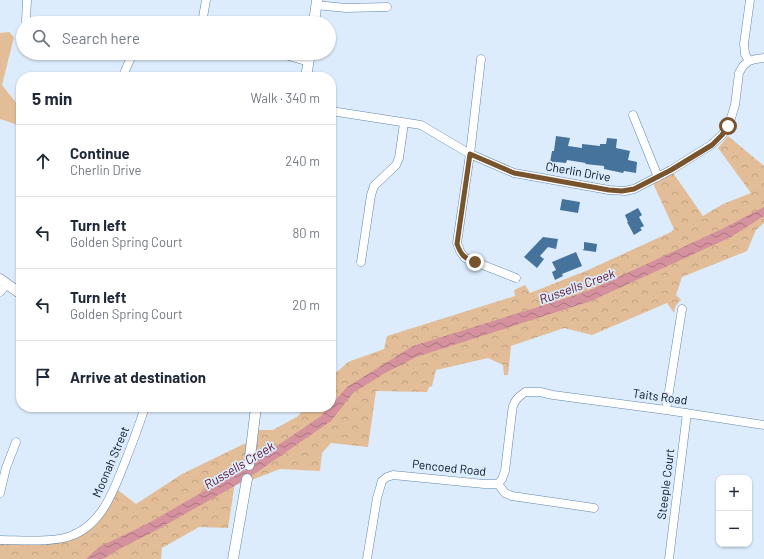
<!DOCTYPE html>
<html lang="en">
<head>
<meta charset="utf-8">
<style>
  :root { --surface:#fff; --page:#f2f2f3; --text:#1f2937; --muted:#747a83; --line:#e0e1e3 }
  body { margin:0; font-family:Barlow,sans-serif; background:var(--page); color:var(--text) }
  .controls { position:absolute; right:12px; bottom:12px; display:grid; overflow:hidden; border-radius:8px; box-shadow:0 1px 3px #0004 }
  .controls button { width:36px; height:36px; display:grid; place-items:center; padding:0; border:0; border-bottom:1px solid var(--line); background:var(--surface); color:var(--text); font:20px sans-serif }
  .stop { position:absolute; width:12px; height:12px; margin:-9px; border:3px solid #77542d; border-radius:50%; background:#fff }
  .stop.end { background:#77542d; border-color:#fff; box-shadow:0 1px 4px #0008 }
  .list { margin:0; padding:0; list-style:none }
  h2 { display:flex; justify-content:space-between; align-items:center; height:52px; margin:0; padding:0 16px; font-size:17px }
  h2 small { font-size:13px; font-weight:400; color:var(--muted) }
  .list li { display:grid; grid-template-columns:26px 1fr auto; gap:12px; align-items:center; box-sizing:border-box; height:72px; padding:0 16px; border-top:1px solid var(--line) }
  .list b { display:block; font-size:15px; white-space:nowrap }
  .list p { margin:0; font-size:13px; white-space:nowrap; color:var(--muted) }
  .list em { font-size:13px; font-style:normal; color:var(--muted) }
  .icon { flex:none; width:22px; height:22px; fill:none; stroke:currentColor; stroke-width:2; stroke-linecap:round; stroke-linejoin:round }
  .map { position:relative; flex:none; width:764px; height:559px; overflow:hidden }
  .search { position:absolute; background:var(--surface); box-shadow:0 1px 3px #0004; left:16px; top:16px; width:320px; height:44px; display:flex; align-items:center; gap:10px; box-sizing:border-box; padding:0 14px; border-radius:22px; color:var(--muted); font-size:15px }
  .panel { position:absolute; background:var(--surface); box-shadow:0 1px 3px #0004; left:16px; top:72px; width:320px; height:340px; border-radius:16px }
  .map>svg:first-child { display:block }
  .grass { fill:#e2bd97 }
  .park { fill:url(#park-crowns) }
  .water { fill:url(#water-waves) }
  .building { fill:#45739c }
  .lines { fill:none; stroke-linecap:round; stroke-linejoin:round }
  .minor-casing { stroke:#6187ab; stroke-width:9 }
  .tertiary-casing { stroke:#6187ab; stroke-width:11 }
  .minor { stroke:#fff; stroke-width:8 }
  .tertiary { stroke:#fff; stroke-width:10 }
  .route { stroke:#77542d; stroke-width:5 }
  .labels { text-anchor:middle; stroke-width:3.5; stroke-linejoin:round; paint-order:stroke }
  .street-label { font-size:12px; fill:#061523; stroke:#dcecfc }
  .water-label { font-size:13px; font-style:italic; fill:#61112a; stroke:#dcecfc }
</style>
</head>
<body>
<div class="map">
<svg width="764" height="559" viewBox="0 0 764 559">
  <defs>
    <pattern id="park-crowns" width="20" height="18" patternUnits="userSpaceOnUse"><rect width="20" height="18" fill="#e2bd97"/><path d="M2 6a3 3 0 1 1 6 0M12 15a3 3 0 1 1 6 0" fill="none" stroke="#c0a282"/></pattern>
    <pattern id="water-waves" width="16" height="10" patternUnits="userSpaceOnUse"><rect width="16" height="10" fill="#d5929e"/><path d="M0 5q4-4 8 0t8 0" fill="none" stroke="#ab7680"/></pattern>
  </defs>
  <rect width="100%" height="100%" fill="#dcecfc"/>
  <path class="grass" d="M9,32L14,37L2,85L21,109V126L0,119V33Z"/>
  <path class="park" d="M728,136L764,166V223L756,230L747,251L682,277L676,295L681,300C676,304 675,307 674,313L667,303L592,335L564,328L511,346L508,375H504L503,365L488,358L436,370L432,386L429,387L427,392L376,391L368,447L331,443L322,453L320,471L280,469L246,482L247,474L235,482L228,528L199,527L162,548L161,559H0V540H40L85,529L114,487L136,504L182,474L252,440L253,430H273L298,416L306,407H331V377L348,362L384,349L387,336L515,296L514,290L525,285L530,293L588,270L671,232L674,229L652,181L671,170L703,216L723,204L751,193L718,148Z"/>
  <path class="water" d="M764,207V216L731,237L591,301L416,357L385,373L353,393L331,421L247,479L153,532L123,547L103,559H86L99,547L147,524L249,465L321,416L329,407H331V405L347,387L413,346L586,292L722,229Z"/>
  <path class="building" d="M556,136L570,138L568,146L582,148V144L600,146V144H606L607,138L617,139L616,148L630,151L628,160L637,162L636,173L624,171L623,173L604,169V166L585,164L586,163L567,160L566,163L557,162V163L550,162L552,151H554Z
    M562,199L580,202L578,213L560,210Z
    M638,208L642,215L639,217L644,226L640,228L642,230L634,235L627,222H628L625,215Z
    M543,237L558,239L556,249L548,247L540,256L544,259L537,268L524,257Z
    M584,242L597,244L596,252L582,250L584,249Z
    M576,252L582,266L562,274L563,276L555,280L552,272L556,270L552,262Z"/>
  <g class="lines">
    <defs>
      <path id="minor" d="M316,5L346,8L387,7
        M26,21L27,0
        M161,23L170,22L184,23
        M202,23L206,0
        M279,53L309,62
        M481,59L470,154L457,243L460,251L465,258L516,278
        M749,61L745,54L744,44L750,0
        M125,71L133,53
        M331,111L421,125L470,154L514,173L609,190L625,191L634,189L671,170L711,145L722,135L728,126L731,118L735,105L739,73L743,66L749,61L756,59L764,58
        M633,115L658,177
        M361,262L371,195L374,186L396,165L399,158L404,123
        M0,292L7,284
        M666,410L682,309
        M498,484L505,493L512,496L594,508
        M0,493L6,468L16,442
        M0,540C20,540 56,543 73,535C103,523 114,489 125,462C132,444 139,426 145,407
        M367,559L377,498L382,481L387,477L393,475L484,484H498L502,479L505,471L512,412L513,406L516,400L520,396L525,392H540L553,395L666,410L764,425
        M669,559L687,413"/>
      <path id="tertiary" d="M314,23L317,0
        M306,77L310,53
        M0,279L21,294
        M249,465L256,407
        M233,559L247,479"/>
    </defs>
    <use href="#minor" class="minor-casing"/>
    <use href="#tertiary" class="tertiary-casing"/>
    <use href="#minor" class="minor"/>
    <use href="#tertiary" class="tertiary"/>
  </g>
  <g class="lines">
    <path class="route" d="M475,262C464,258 461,255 457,244L470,154L514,173L609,190L622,191L634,189L671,170L712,145L722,135L728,126"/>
  </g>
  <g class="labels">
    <g class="street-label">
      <text transform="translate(578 172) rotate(10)" y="4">Cherlin Drive</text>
      <text transform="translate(660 397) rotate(8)" y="4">Taits Road</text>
      <text transform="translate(111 462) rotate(-67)" y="4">Moonah Street</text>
      <text transform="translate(449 468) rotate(6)" y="4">Pencoed Road</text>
      <text transform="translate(666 484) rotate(-83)" y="4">Steeple Court</text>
    </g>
    <g class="water-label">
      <text transform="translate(577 286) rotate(-20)" y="5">Russells Creek</text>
      <text transform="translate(239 465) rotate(-31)" y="5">Russells Creek</text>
    </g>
  </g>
</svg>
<div class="controls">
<button>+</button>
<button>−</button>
</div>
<div class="stop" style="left:728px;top:126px"></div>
<div class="stop end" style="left:475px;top:262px"></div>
<div class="search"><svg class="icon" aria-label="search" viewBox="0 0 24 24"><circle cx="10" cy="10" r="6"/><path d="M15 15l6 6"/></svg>Search here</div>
<section class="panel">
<h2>5 min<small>Walk · 340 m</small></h2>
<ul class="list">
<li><svg class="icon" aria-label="ahead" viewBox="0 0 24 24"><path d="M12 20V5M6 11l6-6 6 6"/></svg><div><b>Continue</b><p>Cherlin Drive</p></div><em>240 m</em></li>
<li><svg class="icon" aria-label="left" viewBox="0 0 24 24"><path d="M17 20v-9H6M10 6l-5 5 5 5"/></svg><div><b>Turn left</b><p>Golden Spring Court</p></div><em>80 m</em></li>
<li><svg class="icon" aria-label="left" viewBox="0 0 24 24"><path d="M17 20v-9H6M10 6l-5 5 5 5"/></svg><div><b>Turn left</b><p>Golden Spring Court</p></div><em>20 m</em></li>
<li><svg class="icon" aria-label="arrive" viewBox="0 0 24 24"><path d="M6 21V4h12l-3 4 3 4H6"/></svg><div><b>Arrive at destination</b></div></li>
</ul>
</section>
</div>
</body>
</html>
